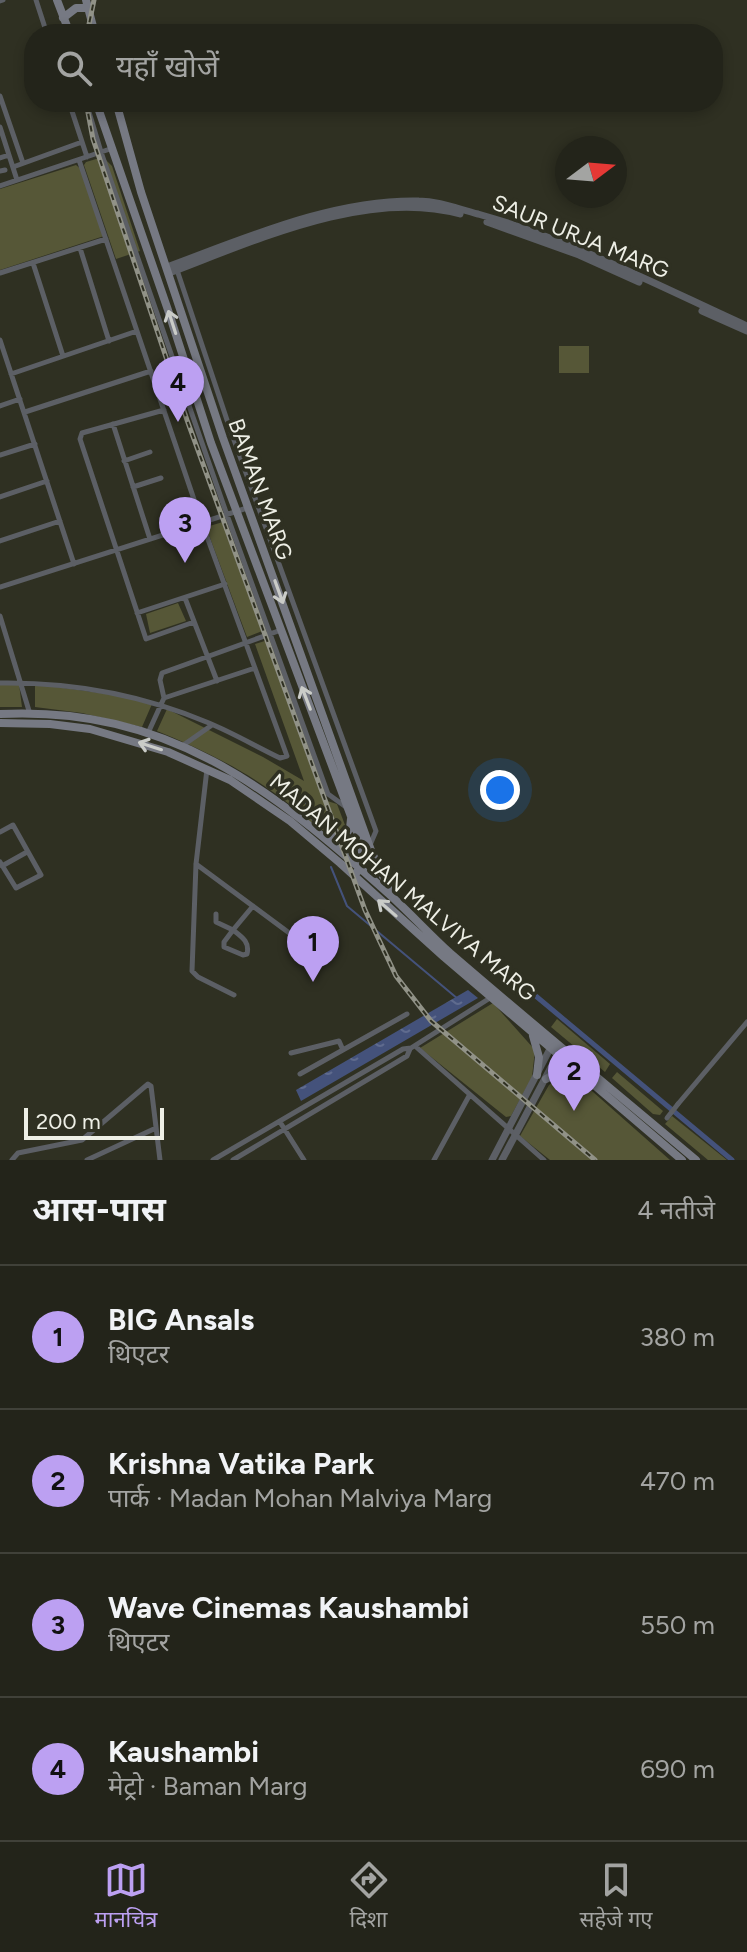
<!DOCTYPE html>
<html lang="hi">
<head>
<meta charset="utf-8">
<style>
  :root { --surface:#23241a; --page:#2b2c23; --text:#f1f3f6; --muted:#a3a4a2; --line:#404139; --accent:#bca0f2 }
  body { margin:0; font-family:Figtree,"Noto Sans Devanagari",sans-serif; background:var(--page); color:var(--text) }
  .compass { position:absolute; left:555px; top:136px; width:72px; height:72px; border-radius:50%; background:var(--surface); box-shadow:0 4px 12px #0003; rotate:74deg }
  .scale { position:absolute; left:24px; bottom:20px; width:140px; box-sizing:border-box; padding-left:8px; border:4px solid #eeefe6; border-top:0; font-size:22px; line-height:28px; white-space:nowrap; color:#eeefe6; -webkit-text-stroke:6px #2f3022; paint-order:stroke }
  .you { position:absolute; left:500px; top:790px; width:28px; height:28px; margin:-20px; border:6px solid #fff; border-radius:50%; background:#1a73e8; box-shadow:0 0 0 12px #1a73e833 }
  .badge { display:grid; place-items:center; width:52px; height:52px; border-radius:50%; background:var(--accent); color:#111; font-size:26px; font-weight:700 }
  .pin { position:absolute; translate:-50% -66px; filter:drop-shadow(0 2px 4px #0008) }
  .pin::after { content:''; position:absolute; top:42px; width:28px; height:24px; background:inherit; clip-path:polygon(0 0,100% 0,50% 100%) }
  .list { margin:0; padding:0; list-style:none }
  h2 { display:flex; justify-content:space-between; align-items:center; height:104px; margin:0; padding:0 32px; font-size:34px }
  h2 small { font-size:26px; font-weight:400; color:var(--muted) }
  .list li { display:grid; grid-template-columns:52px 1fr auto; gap:24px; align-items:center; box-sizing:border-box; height:144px; padding:0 32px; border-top:2px solid var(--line) }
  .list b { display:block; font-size:30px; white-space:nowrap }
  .list p { margin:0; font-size:26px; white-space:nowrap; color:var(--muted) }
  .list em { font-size:26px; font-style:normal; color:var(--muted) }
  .icon { flex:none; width:44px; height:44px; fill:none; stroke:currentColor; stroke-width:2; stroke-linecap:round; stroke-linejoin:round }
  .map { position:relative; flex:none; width:747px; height:1160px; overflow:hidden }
  .search { position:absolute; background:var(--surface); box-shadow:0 4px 12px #0003; left:24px; right:24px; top:24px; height:88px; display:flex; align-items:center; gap:20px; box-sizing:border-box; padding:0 28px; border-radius:32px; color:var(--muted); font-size:30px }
  .sheet { height:680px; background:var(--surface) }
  nav { display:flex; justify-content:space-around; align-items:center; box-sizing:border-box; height:112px; border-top:2px solid var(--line); background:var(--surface); font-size:22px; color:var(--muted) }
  nav a { display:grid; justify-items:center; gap:4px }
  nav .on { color:var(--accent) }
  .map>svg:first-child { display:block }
  .green { fill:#565737 }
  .water { fill:url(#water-ripples) }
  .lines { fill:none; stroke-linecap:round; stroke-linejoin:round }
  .stream { stroke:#44527b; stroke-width:2 }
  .canal { stroke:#44527b; stroke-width:5 }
  .minor { stroke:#5c5f65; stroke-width:5 }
  .tertiary { stroke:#5c5f65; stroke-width:7 }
  .secondary { stroke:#767983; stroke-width:8 }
  .rail-casing { stroke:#919287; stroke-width:5 }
  .rail { stroke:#2f3022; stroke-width:2; stroke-dasharray:6; stroke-linecap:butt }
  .minor-bridge { stroke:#5c5f65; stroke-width:5 }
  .oneway { stroke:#caccc8 }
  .labels { text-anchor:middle; stroke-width:7; stroke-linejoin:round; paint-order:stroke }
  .street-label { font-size:22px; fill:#eeefe6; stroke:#2f3022 }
</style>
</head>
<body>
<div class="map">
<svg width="747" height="1160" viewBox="0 0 747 1160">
  <defs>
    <pattern id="water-ripples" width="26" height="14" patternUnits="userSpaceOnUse" patternTransform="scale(2)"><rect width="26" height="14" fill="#44527b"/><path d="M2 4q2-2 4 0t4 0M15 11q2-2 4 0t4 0" fill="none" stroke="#5f6b8e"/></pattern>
  </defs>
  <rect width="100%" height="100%" fill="#2f3022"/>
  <path class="green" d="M103,157L112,166L140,251L116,259L84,165L86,162Z
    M76,165L82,170L104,236L0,270V189Z
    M559,346H589V373H559Z
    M223,522L265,630L247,637L206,527Z
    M178,603L186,621L150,633L146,614Z
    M268,640L324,800L337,804L345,825L342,831L336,834C319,833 307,818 294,808C253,774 206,751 157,731L167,709L263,757L304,781L255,644Z
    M0,684H19L22,707H0Z
    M35,684L122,696L152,704L142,727L82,713L35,707Z
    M493,1003L535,1050L532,1077L511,1116L506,1117L420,1048Z
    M557,1019L610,1064L605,1072L551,1027Z
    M617,1072L663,1111L660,1115L653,1114L612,1078Z
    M570,1074L575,1076L670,1160H550L520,1136L549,1085L556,1079Z
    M672,1116L727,1160H708L665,1124Z"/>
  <path class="water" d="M468,990L478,998L301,1101L296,1090Z"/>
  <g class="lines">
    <path class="stream" d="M304,797L315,826
      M331,867L347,906L458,999"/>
    <path class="canal" d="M531,992L732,1160"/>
    <path class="minor" d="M36,0L47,34
      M0,1L3,0
      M0,96L23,163
      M69,102L87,157
      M86,102L101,152L227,515L328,794L346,807
      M0,127L17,180
      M0,158L9,155
      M13,167L82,142
      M0,171L5,170
      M0,186L113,148
      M80,248L109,341
      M33,263L63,356
      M176,267L230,429L376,831L370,845
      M0,273L106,239
      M0,340L74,564
      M11,374L137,331
      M0,406L20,399
      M164,410L82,433L80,439L146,639L194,622
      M25,412L151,371
      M113,424L150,539
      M0,455L35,444
      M124,461L150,452
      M133,487L161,478
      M0,497L47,481
      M0,541L60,521
      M0,587L247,508
      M185,598L217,681
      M137,613L225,584
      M0,616L30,714
      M0,683C72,682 143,695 209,723C233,733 257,747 280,758L287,756L202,523L79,160
      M164,698L160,680L162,673L281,630
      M148,733L164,698L255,668
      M182,746L212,725
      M207,769L196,864L192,971L198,977L234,995
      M0,832L13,825L41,875L16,888L0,862
      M196,864L296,938
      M2,866L27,852
      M216,914V922L233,930L224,942V947L243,955L247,954C250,942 242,937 233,930L253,906
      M415,1046L544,1160
      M291,1053L339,1041L343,1050
      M300,1074L407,1014
      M678,1104L747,1022
      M280,1122L304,1160
      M12,1160L18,1153L82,1140L148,1084L151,1086L160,1160
      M87,1160L156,1128
      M213,1160L403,1049L411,1048L490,998
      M233,1160L407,1056L410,1049
      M434,1160L469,1096"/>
    <path class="tertiary" d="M487,222L579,255L639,282
      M167,267C246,238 333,199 419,201C439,201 458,209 478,214C571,240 659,286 747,326
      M169,273C254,241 368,188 460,214
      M702,311L747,331
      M492,1160L552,1045
      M502,1160L559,1052"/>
    <path class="secondary" d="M57,0L70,34
      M86,0L95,34
      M63,18L76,8H87
      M96,102L168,310L211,443L361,843L363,861L357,872
      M116,102L141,192L223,438L372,853L390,891
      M0,714C168,706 271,788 389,894C410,913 429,934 450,953C531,1023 614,1091 696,1160
      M0,723L50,724L90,729L168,752L230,780L290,821L340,863L444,957L682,1160
      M325,838L345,836L350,828L351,819
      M533,1036L539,1057L537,1075
      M546,1079L557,1073L574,1069"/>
    <defs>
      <path id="rail" d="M87,34L94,0
        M86,102L93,139L187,420L365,910L396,976L431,1021L595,1160"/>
    </defs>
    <use href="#rail" class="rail-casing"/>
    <use href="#rail" class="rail"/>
    <path class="minor-bridge" d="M667,1118L678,1104"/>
  </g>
  <defs><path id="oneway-shaft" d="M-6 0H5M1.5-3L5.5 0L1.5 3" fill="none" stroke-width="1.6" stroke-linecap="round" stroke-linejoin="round" transform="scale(2)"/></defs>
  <g class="oneway">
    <use href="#oneway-shaft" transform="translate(172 322) rotate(-108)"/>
    <use href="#oneway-shaft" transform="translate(279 592) rotate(70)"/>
    <use href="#oneway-shaft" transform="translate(306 698) rotate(-111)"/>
    <use href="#oneway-shaft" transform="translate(150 746) rotate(-162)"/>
    <use href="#oneway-shaft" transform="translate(387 908) rotate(-139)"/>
  </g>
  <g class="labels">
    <g class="street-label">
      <text transform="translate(581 236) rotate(22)" y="8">SAUR URJA MARG</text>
      <text transform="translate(261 489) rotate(70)" y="8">BAMAN MARG</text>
      <text transform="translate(403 887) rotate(40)" y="8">MADAN MOHAN MALVIYA MARG</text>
    </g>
  </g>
</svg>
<svg class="compass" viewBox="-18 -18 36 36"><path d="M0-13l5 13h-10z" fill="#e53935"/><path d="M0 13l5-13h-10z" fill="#a3a4a2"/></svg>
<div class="scale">200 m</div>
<div class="you"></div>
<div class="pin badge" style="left:313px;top:982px">1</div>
<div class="pin badge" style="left:574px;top:1111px">2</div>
<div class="pin badge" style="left:185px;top:563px">3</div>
<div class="pin badge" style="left:178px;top:422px">4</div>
<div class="search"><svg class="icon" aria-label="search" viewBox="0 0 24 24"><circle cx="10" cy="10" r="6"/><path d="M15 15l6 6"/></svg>यहाँ खोजें</div>
</div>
<section class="sheet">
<h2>आस-पास<small>4 नतीजे</small></h2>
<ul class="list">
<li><span class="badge">1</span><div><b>BIG Ansals</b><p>थिएटर</p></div><em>380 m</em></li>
<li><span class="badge">2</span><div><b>Krishna Vatika Park</b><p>पार्क · Madan Mohan Malviya Marg</p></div><em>470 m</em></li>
<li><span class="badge">3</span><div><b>Wave Cinemas Kaushambi</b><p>थिएटर</p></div><em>550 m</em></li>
<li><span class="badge">4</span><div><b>Kaushambi</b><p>मेट्रो · Baman Marg</p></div><em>690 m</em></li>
</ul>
</section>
<nav>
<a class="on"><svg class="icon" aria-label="map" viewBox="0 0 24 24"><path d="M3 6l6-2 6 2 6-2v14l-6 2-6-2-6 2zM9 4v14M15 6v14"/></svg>मानचित्र</a>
<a><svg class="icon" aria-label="directions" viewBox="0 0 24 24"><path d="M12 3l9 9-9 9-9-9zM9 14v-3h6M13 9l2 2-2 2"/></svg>दिशा</a>
<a><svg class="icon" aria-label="saved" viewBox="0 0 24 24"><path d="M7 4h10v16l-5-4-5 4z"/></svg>सहेजे गए</a>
</nav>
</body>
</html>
